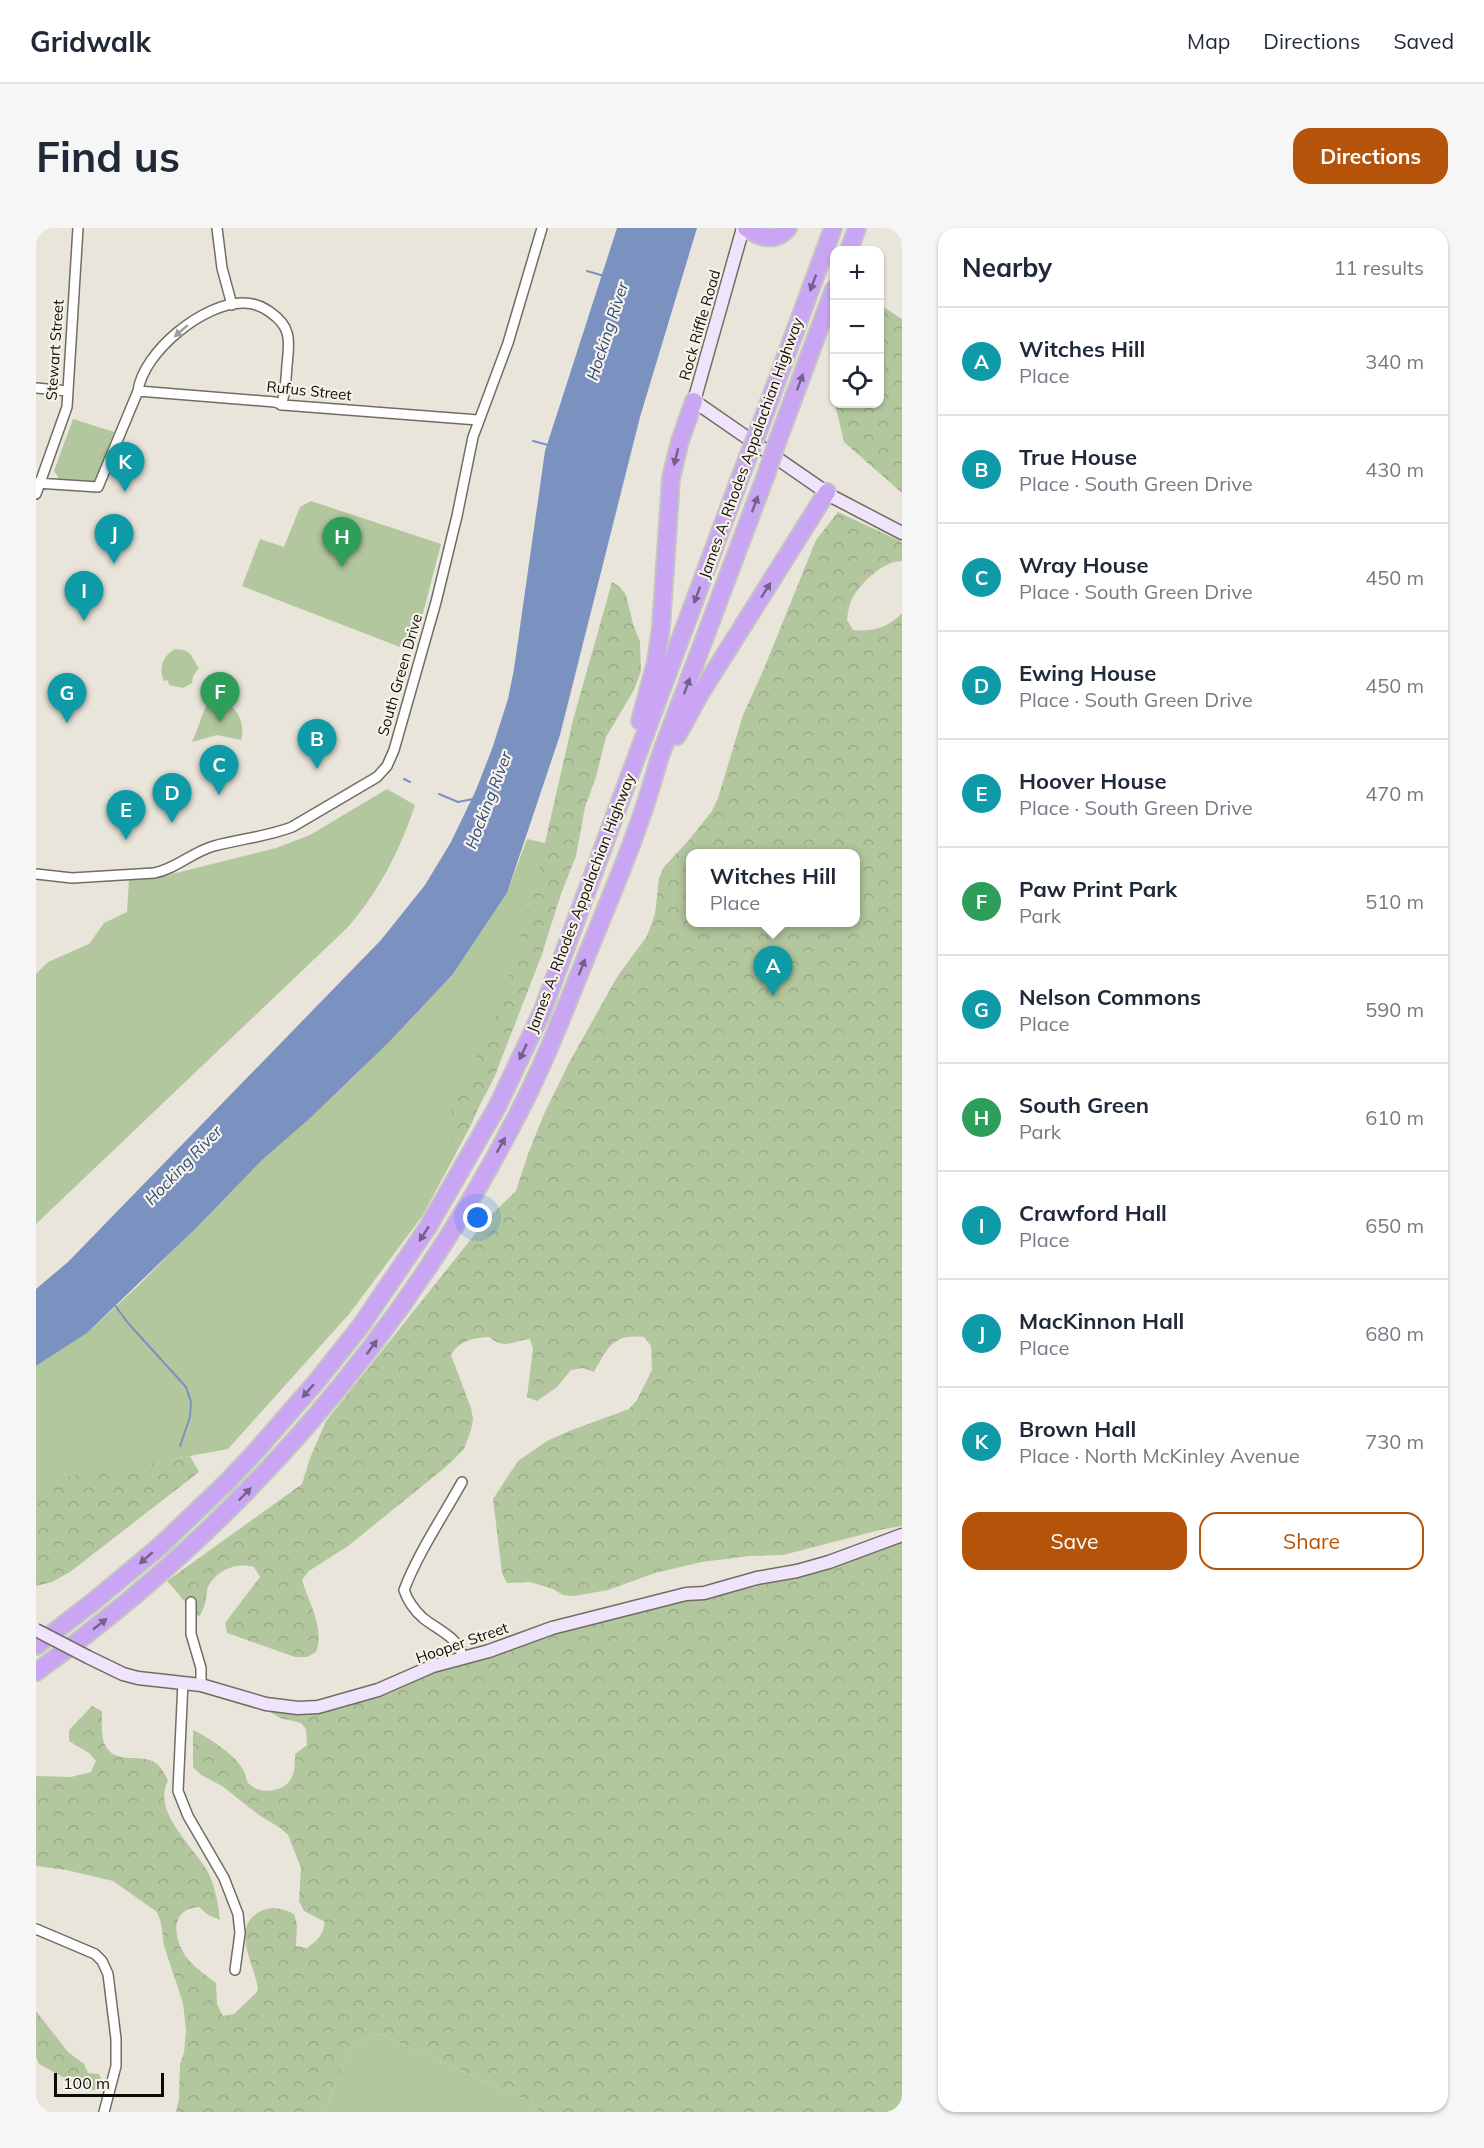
<!DOCTYPE html>
<html lang="en">
<head>
<meta charset="utf-8">
<style>
  :root { --surface:#fff; --page:#f6f6f7; --text:#1f2937; --muted:#747a83; --line:#e0e1e3; --accent:#b45309 }
  body { margin:0; font-family:Mulish,sans-serif; background:var(--page); color:var(--text) }
  .controls { position:absolute; right:18px; top:18px; display:grid; overflow:hidden; border-radius:12px; box-shadow:0 2px 4px #0004 }
  .controls button { width:54px; height:54px; display:grid; place-items:center; padding:0; border:0; border-bottom:2px solid var(--line); background:var(--surface); color:var(--text); font:30px sans-serif }
  .scale { position:absolute; left:18px; bottom:15px; width:110px; box-sizing:border-box; padding-left:6px; border:3px solid #0d0b08; border-top:0; font-size:16px; line-height:21px; white-space:nowrap; color:#0d0b08; -webkit-text-stroke:4px #f6f2e7; paint-order:stroke }
  .you { position:absolute; left:442px; top:990px; width:21px; height:21px; margin:-15px; border:4px solid #fff; border-radius:50%; background:#1a73e8; box-shadow:0 0 0 9px #1a73e833 }
  .badge { display:grid; place-items:center; width:39px; height:39px; border-radius:50%; background:var(--accent); color:#fff; font-size:20px; font-weight:700 }
  .pin { position:absolute; translate:-50% -50px; filter:drop-shadow(0 2px 3px #0008) }
  .pin::after { content:''; position:absolute; top:32px; width:21px; height:18px; background:inherit; clip-path:polygon(0 0,100% 0,50% 100%) }
  .popup { position:absolute; left:650px; top:621px; width:174px; height:78px; box-sizing:border-box; display:grid; place-content:center; border-radius:12px; background:var(--surface); filter:drop-shadow(0 2px 4px #0005); font-size:20px; white-space:nowrap; color:var(--muted) }
  .popup b { font-size:22px; color:var(--text) }
  .popup::after { content:''; position:absolute; left:50%; top:100%; margin-left:-12px; border:12px solid transparent; border-top-color:var(--surface) }
  .list { margin:0; padding:0; list-style:none }
  h2 { display:flex; justify-content:space-between; align-items:center; height:78px; margin:0; padding:0 24px; font-size:26px }
  h2 small { font-size:20px; font-weight:400; color:var(--muted) }
  .list li { display:grid; grid-template-columns:39px 1fr auto; gap:18px; align-items:center; box-sizing:border-box; height:108px; padding:0 24px; border-top:2px solid var(--line) }
  .list b { display:block; font-size:22px; white-space:nowrap }
  .list p { margin:0; font-size:20px; white-space:nowrap; color:var(--muted) }
  .list em { font-size:20px; font-style:normal; color:var(--muted) }
  .actions { display:flex; gap:12px; padding:18px 24px }
  .actions a { flex:1; padding:14px 0; border:2px solid var(--accent); border-radius:18px; text-align:center; font-size:21px; color:var(--accent) }
  .actions .main { background:var(--accent); color:#fff }
  .icon { flex:none; width:33px; height:33px; fill:none; stroke:currentColor; stroke-width:2; stroke-linecap:round; stroke-linejoin:round }
  .map { position:relative; flex:none; width:866px; height:1884px; overflow:hidden; border-radius:18px }
  header { display:flex; align-items:center; gap:36px; box-sizing:border-box; height:84px; padding:0 30px; background:var(--surface); border-bottom:2px solid var(--line) }
  header strong { font-size:28px }
  nav { display:flex; gap:33px; margin-inline-start:auto; font-size:21px }
  .intro { display:flex; align-items:center; justify-content:space-between; box-sizing:border-box; height:144px; padding:0 36px }
  h1 { margin:0; font-size:42px }
  .button { padding:15px 27px; border-radius:18px; background:var(--accent); color:#fff; font-size:21px; font-weight:700 }
  main { display:flex; gap:36px; padding:0 36px }
  aside { flex:1; background:var(--surface); border-radius:18px; box-shadow:0 2px 4px #0004 }
  .map>svg:first-child { display:block }
  .green { fill:#b3c79e }
  .forest { fill:url(#forest-crowns); fill-rule:evenodd }
  .water { fill:#7b92c1 }
  .lines { fill:none; stroke-linecap:round; stroke-linejoin:round }
  .stream { stroke:#7b92c1; stroke-width:2 }
  .street-casing { stroke:#716d63; stroke-width:12 }
  .secondary-casing { stroke:#716d63; stroke-width:15 }
  .highway-casing { stroke:#c5c4c4; stroke-width:20 }
  .street { stroke:#fff; stroke-width:9 }
  .secondary { stroke:#efe4fb; stroke-width:12 }
  .highway { stroke:#c9a5f3; stroke-width:16 }
  .secondary-bridge-casing { stroke:#716d63; stroke-width:15; stroke-linecap:butt }
  .highway-bridge-casing { stroke:#c5c4c4; stroke-width:20; stroke-linecap:butt }
  .secondary-bridge { stroke:#efe4fb; stroke-width:12 }
  .highway-bridge { stroke:#c9a5f3; stroke-width:16 }
  .oneway { fill:#746089 }
  .oneway2 { fill:#9e9d9c }
  .labels { text-anchor:middle; stroke-width:4.5; stroke-linejoin:round; paint-order:stroke }
  .street-label { font-size:15px; fill:#0d0b08; stroke:#f6f2e7 }
  .water-label { font-size:16px; font-style:italic; fill:#2d4783; stroke:#f6f2e7 }
</style>
</head>
<body>
<header>
<strong>Gridwalk</strong>
<nav><a>Map</a><a>Directions</a><a>Saved</a></nav>
</header>
<div class="intro"><h1>Find us</h1><a class="button">Directions</a></div>
<main>
<div class="map">
<svg width="866" height="1884" viewBox="0 0 866 1884">
  <defs>
    <pattern id="forest-crowns" width="20" height="18" patternUnits="userSpaceOnUse" patternTransform="scale(1.5)"><rect width="20" height="18" fill="#b3c79e"/><path d="M2 6a3 3 0 1 1 6 0M12 15a3 3 0 1 1 6 0" fill="none" stroke="#99aa87"/></pattern>
  </defs>
  <rect width="100%" height="100%" fill="#e9e5da"/>
  <path class="green" d="M37,191L78,204L58,255L24,252L18,243Z
    M275,273L405,316L377,424L206,358L224,311L248,319L264,279Z
    M139,421C157,422 154,428 163,440L157,448L156,455L147,460L133,457L132,452L128,453C122,439 127,428 139,421Z
    M186,472C201,480 210,494 205,512L181,507L156,514C162,502 164,490 171,477Z
    M351,561L379,577C364,622 343,664 311,700L0,996V746L12,734L53,716L68,695L91,684L93,651L128,648L240,620L274,607Z
    M491,611L509,615L481,788L435,897L387,987L314,1085L192,1221L0,1256V1138L51,1105L102,1058L226,932L319,847L417,746L471,665Z
    M345,1806L471,1864L494,1873L504,1884H288L309,1832L323,1814Z"/>
  <path class="forest" d="M846,78L866,91V265L808,214L799,176H844V79Z
    M802,284L866,314V333C847,333 827,353 817,369C813,376 812,384 811,392L817,402C836,404 852,400 866,385V1298L848,1301L747,1327L713,1328L666,1334L619,1345L572,1362L538,1368L527,1367L517,1361L494,1354L471,1355L466,1345L457,1271L482,1233L511,1213L533,1203L593,1181L601,1172L616,1142L615,1118L608,1109C577,1106 572,1119 558,1144L547,1140L535,1142L521,1159L501,1173L491,1169L497,1121L494,1111C476,1113 469,1122 453,1109C436,1110 423,1113 415,1127L435,1180L437,1191L435,1202L428,1221L411,1238L312,1318L273,1343L266,1352C273,1376 289,1400 280,1424L271,1429H259L191,1405L189,1395L224,1349L218,1339C202,1334 182,1341 173,1357C170,1362 171,1369 169,1375C168,1380 166,1384 163,1389L131,1353L266,1256L274,1230L290,1193L451,991L480,963L492,926L508,886L533,835L581,749L611,708L619,686L623,650L628,639L653,612L676,583L682,570L707,487L727,443L780,312ZM654,626H819V694H654Z
    M576,354L584,359L590,367L597,396L604,414L605,443L598,462L570,509L560,549L549,579L540,628L525,666L505,729L458,850L424,915L416,911L409,897L458,790L475,742L503,641L537,492Z
    M154,1228L163,1244L34,1344L16,1354L0,1358V1254Z
    M866,1312V1884H504L494,1873L471,1864L345,1806L323,1814L309,1832L288,1884H140L143,1871L144,1836L148,1825L150,1802L147,1775L128,1718L125,1695L121,1684L77,1653L30,1642L0,1638V1548L35,1549L55,1544L60,1533L53,1525L33,1513V1502L56,1478L66,1483C66,1492 65,1506 68,1515C78,1538 102,1525 118,1534C125,1538 129,1546 132,1553C115,1584 159,1619 173,1646C180,1661 182,1676 184,1692L172,1687L163,1679C133,1681 137,1711 151,1730C159,1740 170,1747 180,1755L181,1776L187,1788L198,1786L222,1763C221,1740 193,1701 223,1684C236,1677 246,1680 258,1686L261,1697L260,1718L271,1720C282,1712 287,1707 289,1694L268,1683L263,1673L265,1640L252,1607L244,1600L223,1587L186,1558L165,1547L157,1539V1502C173,1510 199,1526 208,1543C211,1549 209,1554 216,1558C227,1567 250,1563 256,1549C259,1543 259,1533 259,1526L271,1517L270,1501L265,1495L244,1490L227,1480L269,1487L352,1466L401,1441L450,1430L551,1394L634,1375L718,1359L783,1342Z
    M0,1783L32,1824L48,1836L52,1845L63,1846L67,1855L59,1862L49,1861L3,1836L0,1829Z"/>
  <path class="water" d="M581,0H661L604,189L524,507L471,665L417,746L352,815L273,891L226,932L160,1000L51,1105L0,1138V1061L32,1034L345,712L389,657L415,614L440,562L456,521L472,471L478,441L509,223Z"/>
  <g class="lines">
    <path class="stream" d="M551,43L568,48
      M497,213L512,217
      M368,551L374,554
      M403,566L422,574L437,571
      M78,1076L92,1095L150,1159L155,1174L154,1189L144,1218"/>
    <defs>
      <path id="street" d="M181,0L186,40L196,77
        M0,160L32,163
        M102,163L239,174L247,177L442,192
        M0,255L62,259L102,163C107,124 168,74 208,75C217,75 227,79 234,84C241,89 249,96 251,105C254,114 252,127 251,137C250,150 250,164 245,177
        M0,266L31,179L42,0
        M0,646L36,650L118,645C140,641 156,624 178,618C203,611 230,609 256,599L341,549L351,538L358,522L400,374L421,288L437,209L472,115L506,0
        M426,1254C406,1290 382,1325 368,1362C372,1374 378,1382 387,1390C400,1401 426,1411 426,1430
        M155,1374V1406L165,1440V1457
        M147,1454L142,1563L152,1588L188,1650L202,1686L204,1705L199,1742
        M0,1701L59,1726L66,1733L72,1746L80,1811V1838L68,1884"/>
      <path id="secondary" d="M707,0L658,173L797,269L866,305
        M52,1429L87,1446L102,1450L165,1457L230,1476L262,1480L282,1479L342,1462L397,1438L453,1423L516,1400L650,1366L668,1365L721,1350L761,1343L793,1334L866,1307"/>
      <path id="highway" d="M710,0C724,10 740,15 752,0
        M813,22L821,0
        M725,196L797,0
        M743,209L798,61
        M604,493L620,434L625,399L635,250L644,213L658,173
        M641,508L664,466L791,264
        M0,1418L57,1374L123,1319L191,1254L221,1222L281,1153L324,1099L392,999L461,879L506,784L710,234
        M0,1444C203,1299 370,1106 483,884C511,830 532,773 555,717C580,656 606,595 623,531L730,247"/>
    </defs>
    <use href="#street" class="street-casing"/>
    <use href="#secondary" class="secondary-casing"/>
    <use href="#highway" class="highway-casing"/>
    <use href="#street" class="street"/>
    <use href="#secondary" class="secondary"/>
    <use href="#highway" class="highway"/>
    <defs>
      <path id="secondary-bridge" d="M0,1402L52,1429"/>
      <path id="highway-bridge" d="M710,234L725,196
        M730,247L743,209"/>
    </defs>
    <use href="#secondary-bridge" class="secondary-bridge-casing"/>
    <use href="#highway-bridge" class="highway-bridge-casing"/>
    <use href="#secondary-bridge" class="secondary-bridge"/>
    <use href="#highway-bridge" class="highway-bridge"/>
  </g>
  <defs><path id="oneway-solid" d="M-6-.8H1V-3.2L6.5 0L1 3.2V.8H-6Z" transform="scale(1.5)"/></defs>
  <g class="oneway">
    <use href="#oneway-solid" transform="translate(777 55) rotate(110)"/>
    <use href="#oneway-solid" transform="translate(764 154) rotate(-70)"/>
    <use href="#oneway-solid" transform="translate(640 229) rotate(104)"/>
    <use href="#oneway-solid" transform="translate(719 276) rotate(-70)"/>
    <use href="#oneway-solid" transform="translate(730 362) rotate(-58)"/>
    <use href="#oneway-solid" transform="translate(661 367) rotate(110)"/>
    <use href="#oneway-solid" transform="translate(651 458) rotate(-70)"/>
    <use href="#oneway-solid" transform="translate(546 739) rotate(-68)"/>
    <use href="#oneway-solid" transform="translate(487 824) rotate(115)"/>
    <use href="#oneway-solid" transform="translate(465 917) rotate(-61)"/>
    <use href="#oneway-solid" transform="translate(388 1006) rotate(123)"/>
    <use href="#oneway-solid" transform="translate(336 1119) rotate(-54)"/>
    <use href="#oneway-solid" transform="translate(272 1163) rotate(131)"/>
    <use href="#oneway-solid" transform="translate(209 1266) rotate(-46)"/>
    <use href="#oneway-solid" transform="translate(110 1330) rotate(139)"/>
    <use href="#oneway-solid" transform="translate(64 1396) rotate(-38)"/>
  </g>
  <use class="oneway2" href="#oneway-solid" transform="translate(145 103) rotate(139)"/>
  <g class="labels">
    <g class="street-label">
      <text transform="translate(664 97) rotate(-74)" y="5">Rock Riffle Road</text>
      <text transform="translate(19 122) rotate(-86)" y="5">Stewart Street</text>
      <text transform="translate(273 163) rotate(6)" y="5">Rufus Street</text>
      <text transform="translate(715 220) rotate(-70)" y="5">James A. Rhodes Appalachian Highway</text>
      <text transform="translate(364 447) rotate(-74)" y="5">South Green Drive</text>
      <text transform="translate(545 675) rotate(-69)" y="5">James A. Rhodes Appalachian Highway</text>
      <text transform="translate(426 1415) rotate(-19)" y="5">Hooper Street</text>
    </g>
    <g class="water-label">
      <text transform="translate(571 103) rotate(-72)" y="6">Hocking River</text>
      <text transform="translate(452 572) rotate(-69)" y="6">Hocking River</text>
      <text transform="translate(147 937) rotate(-46)" y="6">Hocking River</text>
    </g>
  </g>
</svg>
<div class="controls">
<button>+</button>
<button>−</button>
<button><svg class="icon" aria-label="locate" viewBox="0 0 24 24"><circle cx="12" cy="12" r="6"/><path d="M12 2v4M12 18v4M2 12h4M18 12h4"/></svg></button>
</div>
<div class="scale">100 m</div>
<div class="you"></div>
<div class="pin badge" style="left:737px;top:768px;background:#0f9aa8">A</div>
<div class="popup"><b>Witches Hill</b>Place</div>
<div class="pin badge" style="left:281px;top:541px;background:#0f9aa8">B</div>
<div class="pin badge" style="left:183px;top:567px;background:#0f9aa8">C</div>
<div class="pin badge" style="left:136px;top:595px;background:#0f9aa8">D</div>
<div class="pin badge" style="left:90px;top:612px;background:#0f9aa8">E</div>
<div class="pin badge" style="left:184px;top:494px;background:#2e9e5b">F</div>
<div class="pin badge" style="left:31px;top:495px;background:#0f9aa8">G</div>
<div class="pin badge" style="left:306px;top:339px;background:#2e9e5b">H</div>
<div class="pin badge" style="left:48px;top:393px;background:#0f9aa8">I</div>
<div class="pin badge" style="left:78px;top:336px;background:#0f9aa8">J</div>
<div class="pin badge" style="left:89px;top:264px;background:#0f9aa8">K</div>
</div>
<aside>
<h2>Nearby<small>11 results</small></h2>
<ul class="list">
<li><span class="badge" style="background:#0f9aa8">A</span><div><b>Witches Hill</b><p>Place</p></div><em>340 m</em></li>
<li><span class="badge" style="background:#0f9aa8">B</span><div><b>True House</b><p>Place · South Green Drive</p></div><em>430 m</em></li>
<li><span class="badge" style="background:#0f9aa8">C</span><div><b>Wray House</b><p>Place · South Green Drive</p></div><em>450 m</em></li>
<li><span class="badge" style="background:#0f9aa8">D</span><div><b>Ewing House</b><p>Place · South Green Drive</p></div><em>450 m</em></li>
<li><span class="badge" style="background:#0f9aa8">E</span><div><b>Hoover House</b><p>Place · South Green Drive</p></div><em>470 m</em></li>
<li><span class="badge" style="background:#2e9e5b">F</span><div><b>Paw Print Park</b><p>Park</p></div><em>510 m</em></li>
<li><span class="badge" style="background:#0f9aa8">G</span><div><b>Nelson Commons</b><p>Place</p></div><em>590 m</em></li>
<li><span class="badge" style="background:#2e9e5b">H</span><div><b>South Green</b><p>Park</p></div><em>610 m</em></li>
<li><span class="badge" style="background:#0f9aa8">I</span><div><b>Crawford Hall</b><p>Place</p></div><em>650 m</em></li>
<li><span class="badge" style="background:#0f9aa8">J</span><div><b>MacKinnon Hall</b><p>Place</p></div><em>680 m</em></li>
<li><span class="badge" style="background:#0f9aa8">K</span><div><b>Brown Hall</b><p>Place · North McKinley Avenue</p></div><em>730 m</em></li>
</ul>
<div class="actions"><a class="main">Save</a><a>Share</a></div>
</aside>
</main>
</body>
</html>
